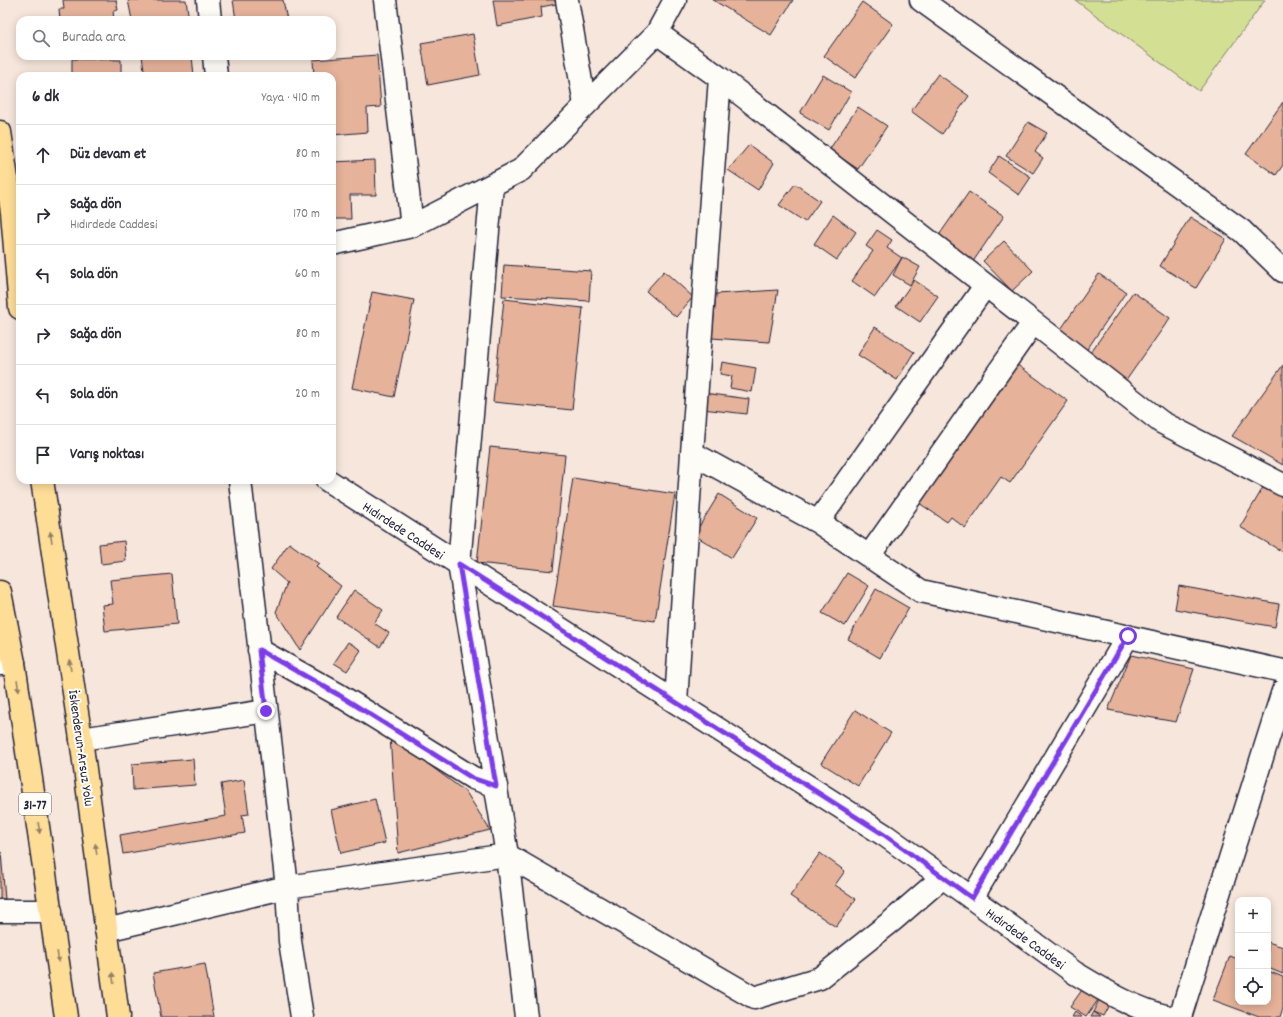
<!DOCTYPE html>
<html lang="tr">
<head>
<meta charset="utf-8">
<style>
  :root { --surface:#fff; --page:#f2f2f3; --text:#2b2b33; --muted:#7c7c81; --line:#e1e1e2 }
  body { margin:0; font-family:Dekko,sans-serif; background:var(--page); color:var(--text) }
  .controls { position:absolute; right:12px; bottom:12px; display:grid; overflow:hidden; border-radius:8px; box-shadow:0 2px 10px #0003 }
  .controls button { width:36px; height:36px; display:grid; place-items:center; padding:0; border:0; border-bottom:1px solid var(--line); background:var(--surface); color:var(--text); font:20px sans-serif }
  .stop { position:absolute; width:12px; height:12px; margin:-9px; border:3px solid #7c3aed; border-radius:50%; background:#fff }
  .stop.end { background:#7c3aed; border-color:#fff; box-shadow:0 1px 4px #0008 }
  .list { margin:0; padding:0; list-style:none }
  h2 { display:flex; justify-content:space-between; align-items:center; height:52px; margin:0; padding:0 16px; font-size:17px }
  h2 small { font-size:13px; font-weight:400; color:var(--muted) }
  .list li { display:grid; grid-template-columns:26px 1fr auto; gap:12px; align-items:center; box-sizing:border-box; height:60px; padding:0 16px; border-top:1px solid var(--line) }
  .list b { display:block; font-size:15px; white-space:nowrap }
  .list p { margin:0; font-size:13px; white-space:nowrap; color:var(--muted) }
  .list em { font-size:13px; font-style:normal; color:var(--muted) }
  .icon { flex:none; width:22px; height:22px; fill:none; stroke:currentColor; stroke-width:2; stroke-linecap:round; stroke-linejoin:round }
  .map { position:relative; flex:none; width:1283px; height:1017px; overflow:hidden }
  .search { position:absolute; background:var(--surface); box-shadow:0 2px 10px #0003; left:16px; top:16px; width:320px; height:44px; display:flex; align-items:center; gap:10px; box-sizing:border-box; padding:0 14px; border-radius:12px; color:var(--muted); font-size:15px }
  .panel { position:absolute; background:var(--surface); box-shadow:0 2px 10px #0003; left:16px; top:72px; width:320px; height:412px; border-radius:12px }
  .map>svg:first-child { display:block }
  .green { fill:#d3e093; stroke:#7a8167 }
  .building { fill:#e6b299; stroke:#22223b }
  .lines { fill:none; stroke-linecap:round; stroke-linejoin:round }
  .street-casing { stroke:#22223b; stroke-width:25 }
  .secondary-casing { stroke:#22223b; stroke-width:25 }
  .primary-casing { stroke:#22223b; stroke-width:25 }
  .street { stroke:#fdfcf7; stroke-width:22 }
  .secondary { stroke:#fdfcf7; stroke-width:22 }
  .primary { stroke:#fedd96; stroke-width:22 }
  .oneway { fill:#908068 }
  .route { stroke:#7c3aed; stroke-width:5 }
  .labels { text-anchor:middle; stroke-width:4; stroke-linejoin:round; paint-order:stroke }
  .shield { fill:#fdfcf7; stroke:#646373; stroke-width:1 }
  .shield-label { font-size:13px; font-weight:bold; fill:#22223b }
  .street-label { font-size:14px; fill:#22223b; stroke:#fdfcf7 }
</style>
</head>
<body>
<div class="map">
<svg width="1283" height="1017" viewBox="0 0 1283 1017">
  <rect width="100%" height="100%" fill="#f6e6db"/>
  <filter id="ink" filterUnits="userSpaceOnUse"><feTurbulence type="fractalNoise" baseFrequency=".025" numOctaves="2"/><feDisplacementMap in="SourceGraphic" scale="8" xChannelSelector="R" yChannelSelector="G"/><feConvolveMatrix kernelMatrix="1 2 1 2 8 2 1 2 1" color-interpolation-filters="sRGB"/></filter>
  <g filter="url(#ink)">
    <path class="green" d="M1075,0H1265L1199,91Z"/>
    <path class="building" d="M63,0H116L118,10L113,11L114,20H60L59,9H64Z
      M128,0H186L189,20H132Z
      M233,0H283L287,20H236Z
      M493,0H555L556,4L541,7L542,17L497,26Z
      M713,0H793L771,35Z
      M862,2L893,24L855,78L824,56Z
      M473,34L480,75L428,85L421,43Z
      M377,55L381,107L367,108L368,132L332,135V76H314L313,60Z
      M142,56H192L194,76H145Z
      M72,59L121,60V76H72Z
      M938,74L969,96L942,134L911,111Z
      M823,75L851,92L829,130L800,113Z
      M1283,102V165L1276,175L1246,154Z
      M858,107L887,126L858,169L829,150Z
      M1028,122L1047,133L1035,152L1043,158L1033,173L1006,156Z
      M749,145L774,163L758,190L728,170Z
      M999,156L1031,177L1019,195L988,173Z
      M375,160L376,195H350L351,219H332V162Z
      M795,184L820,201L805,222L779,205Z
      M969,192L1004,216L970,266L935,241Z
      M833,215L856,232L837,260L814,244Z
      M1190,217L1226,239L1196,288L1160,266Z
      M877,230L892,240L887,248L902,258L875,297L852,281L873,251L866,246Z
      M1004,241L1033,271L1012,291L983,261Z
      M902,257L920,267L910,285L893,275Z
      M504,265L591,271L589,301L502,296Z
      M664,271L693,297L676,317L646,291Z
      M1099,274L1126,292L1086,351L1059,332Z
      M914,280L938,296L920,322L896,306Z
      M778,290L769,342L712,338L716,294Z
      M372,292L414,300L394,397L352,388Z
      M1133,292L1170,318L1125,382L1088,356Z
      M504,299L583,308L572,410L493,402Z
      M875,327L914,352L897,380L858,355Z
      M722,362L756,368L752,392L730,388L732,376L720,374Z
      M1016,364L1068,401L1010,483L1001,477L965,528L951,517L947,522L919,503Z
      M1283,365V465L1232,436Z
      M704,393L749,399L747,414L702,409Z
      M490,447L565,455L553,571L477,563Z
      M573,478L675,494L655,621L553,606Z
      M1264,486L1283,497V552L1240,527Z
      M719,494L757,518L732,558L694,535Z
      M124,541L126,561L101,564L99,544Z
      M289,543L319,564L316,567L341,586L300,650L276,612L287,583L271,569Z
      M847,573L869,586L845,626L822,613Z
      M172,574L177,624L105,631L102,605L113,604L110,580Z
      M1179,586L1279,604L1275,627L1175,609Z
      M876,589L909,608L880,658L848,639Z
      M354,590L383,610L374,623L389,633L380,647L336,617Z
      M348,642L361,650L347,671L334,663Z
      M1131,655L1194,669L1176,722L1108,710Z
      M855,710L891,733L858,786L821,763Z
      M390,736L466,792L490,830L398,853Z
      M193,759L195,785L133,790L132,764Z
      M244,780L249,814L242,815L245,833L123,854L120,835L226,816L221,784Z
      M375,799L385,843L341,853L331,810Z
      M0,852H1L5,899H0Z
      M820,853L845,871L835,885L856,899L836,927L790,896Z
      M1268,942L1283,947V974L1268,968Z
      M1230,956L1238,959V1002H1268V971L1283,977V1008L1280,1017H1259L1213,1000Z
      M205,964L214,1017H161L153,973Z
      M1082,990L1098,1000L1086,1017L1070,1007Z
      M1100,998L1110,1003L1103,1016L1093,1012Z
      M1075,1012L1082,1017H1072Z
      M1093,1012L1100,1017H1090Z"/>
    <g class="lines">
      <defs>
        <path id="street" d="M208,0L210,20
          M385,0L412,226
          M567,0L585,105
          M921,0L1242,231L1283,271
          M657,33L720,78L1161,422L1283,485
          M214,56L216,76
          M492,185L459,564L507,855L754,998L820,978L892,921L943,877
          M332,244L412,226L521,170L657,33L675,0
          M692,453L818,522L921,591L1283,671
          M240,480L287,887L290,941L302,1017
          M818,522L985,286
          M869,556L1033,323
          M259,650L339,695L473,778L496,786
          M0,664L14,663
          M676,702L692,453L720,78
          M81,739L266,711
          M972,898L1128,636
          M0,911H51
          M106,930L287,887L507,855L526,1017
          M1180,1017L1283,691"/>
        <path id="secondary" d="M327,480L886,836L1075,973C1105,991 1134,1009 1169,1017"/>
        <path id="primary" d="M0,132L12,212L20,308
          M42,480L81,739L118,1017
          M0,592L14,663L66,1017"/>
      </defs>
      <use href="#street" class="street-casing"/>
      <use href="#secondary" class="secondary-casing"/>
      <use href="#primary" class="primary-casing"/>
      <use href="#street" class="street"/>
      <use href="#secondary" class="secondary"/>
      <use href="#primary" class="primary"/>
    </g>
    <defs><path id="oneway-solid" d="M-6-.8H1V-3.2L6.5 0L1 3.2V.8H-6Z"/></defs>
    <g class="oneway">
      <use href="#oneway-solid" transform="translate(51 537) rotate(-99)"/>
      <use href="#oneway-solid" transform="translate(70 665) rotate(-99)"/>
      <use href="#oneway-solid" transform="translate(18 686) rotate(82)"/>
      <use href="#oneway-solid" transform="translate(39 828) rotate(82)"/>
      <use href="#oneway-solid" transform="translate(96 849) rotate(-98)"/>
      <use href="#oneway-solid" transform="translate(58 957) rotate(82)"/>
      <use href="#oneway-solid" transform="translate(113 978) rotate(-98)"/>
    </g>
  </g>
  <g class="lines" filter="url(#ink)">
    <path class="route" d="M266,711L259,650L339,695L472,778L496,786L459,564L886,836L972,898L1128,636"/>
  </g>
  <g class="labels">
    <rect class="shield" x="19" y="793" width="32" height="22" rx="3"/>
    <g class="shield-label">
      <text x="35" y="809">31-77</text>
    </g>
    <g class="street-label">
      <text transform="translate(404 530) rotate(33)" y="5">Hıdırdede Caddesi</text>
      <text transform="translate(82 748) rotate(82)" y="5">İskenderun-Arsuz Yolu</text>
      <text transform="translate(1026 938) rotate(36)" y="5">Hıdırdede Caddesi</text>
    </g>
  </g>
</svg>
<div class="controls">
<button>+</button>
<button>−</button>
<button><svg class="icon" aria-label="locate" viewBox="0 0 24 24"><circle cx="12" cy="12" r="6"/><path d="M12 2v4M12 18v4M2 12h4M18 12h4"/></svg></button>
</div>
<div class="stop" style="left:1128px;top:636px"></div>
<div class="stop end" style="left:266px;top:711px"></div>
<div class="search"><svg class="icon" aria-label="search" viewBox="0 0 24 24"><circle cx="10" cy="10" r="6"/><path d="M15 15l6 6"/></svg>Burada ara</div>
<section class="panel">
<h2>6 dk<small>Yaya · 410 m</small></h2>
<ul class="list">
<li><svg class="icon" aria-label="ahead" viewBox="0 0 24 24"><path d="M12 20V5M6 11l6-6 6 6"/></svg><div><b>Düz devam et</b></div><em>80 m</em></li>
<li><svg class="icon" aria-label="right" viewBox="0 0 24 24"><path d="M7 20v-9h11M14 6l5 5-5 5"/></svg><div><b>Sağa dön</b><p>Hıdırdede Caddesi</p></div><em>170 m</em></li>
<li><svg class="icon" aria-label="left" viewBox="0 0 24 24"><path d="M17 20v-9H6M10 6l-5 5 5 5"/></svg><div><b>Sola dön</b></div><em>60 m</em></li>
<li><svg class="icon" aria-label="right" viewBox="0 0 24 24"><path d="M7 20v-9h11M14 6l5 5-5 5"/></svg><div><b>Sağa dön</b></div><em>80 m</em></li>
<li><svg class="icon" aria-label="left" viewBox="0 0 24 24"><path d="M17 20v-9H6M10 6l-5 5 5 5"/></svg><div><b>Sola dön</b></div><em>20 m</em></li>
<li><svg class="icon" aria-label="arrive" viewBox="0 0 24 24"><path d="M6 21V4h12l-3 4 3 4H6"/></svg><div><b>Varış noktası</b></div></li>
</ul>
</section>
</div>
</body>
</html>
